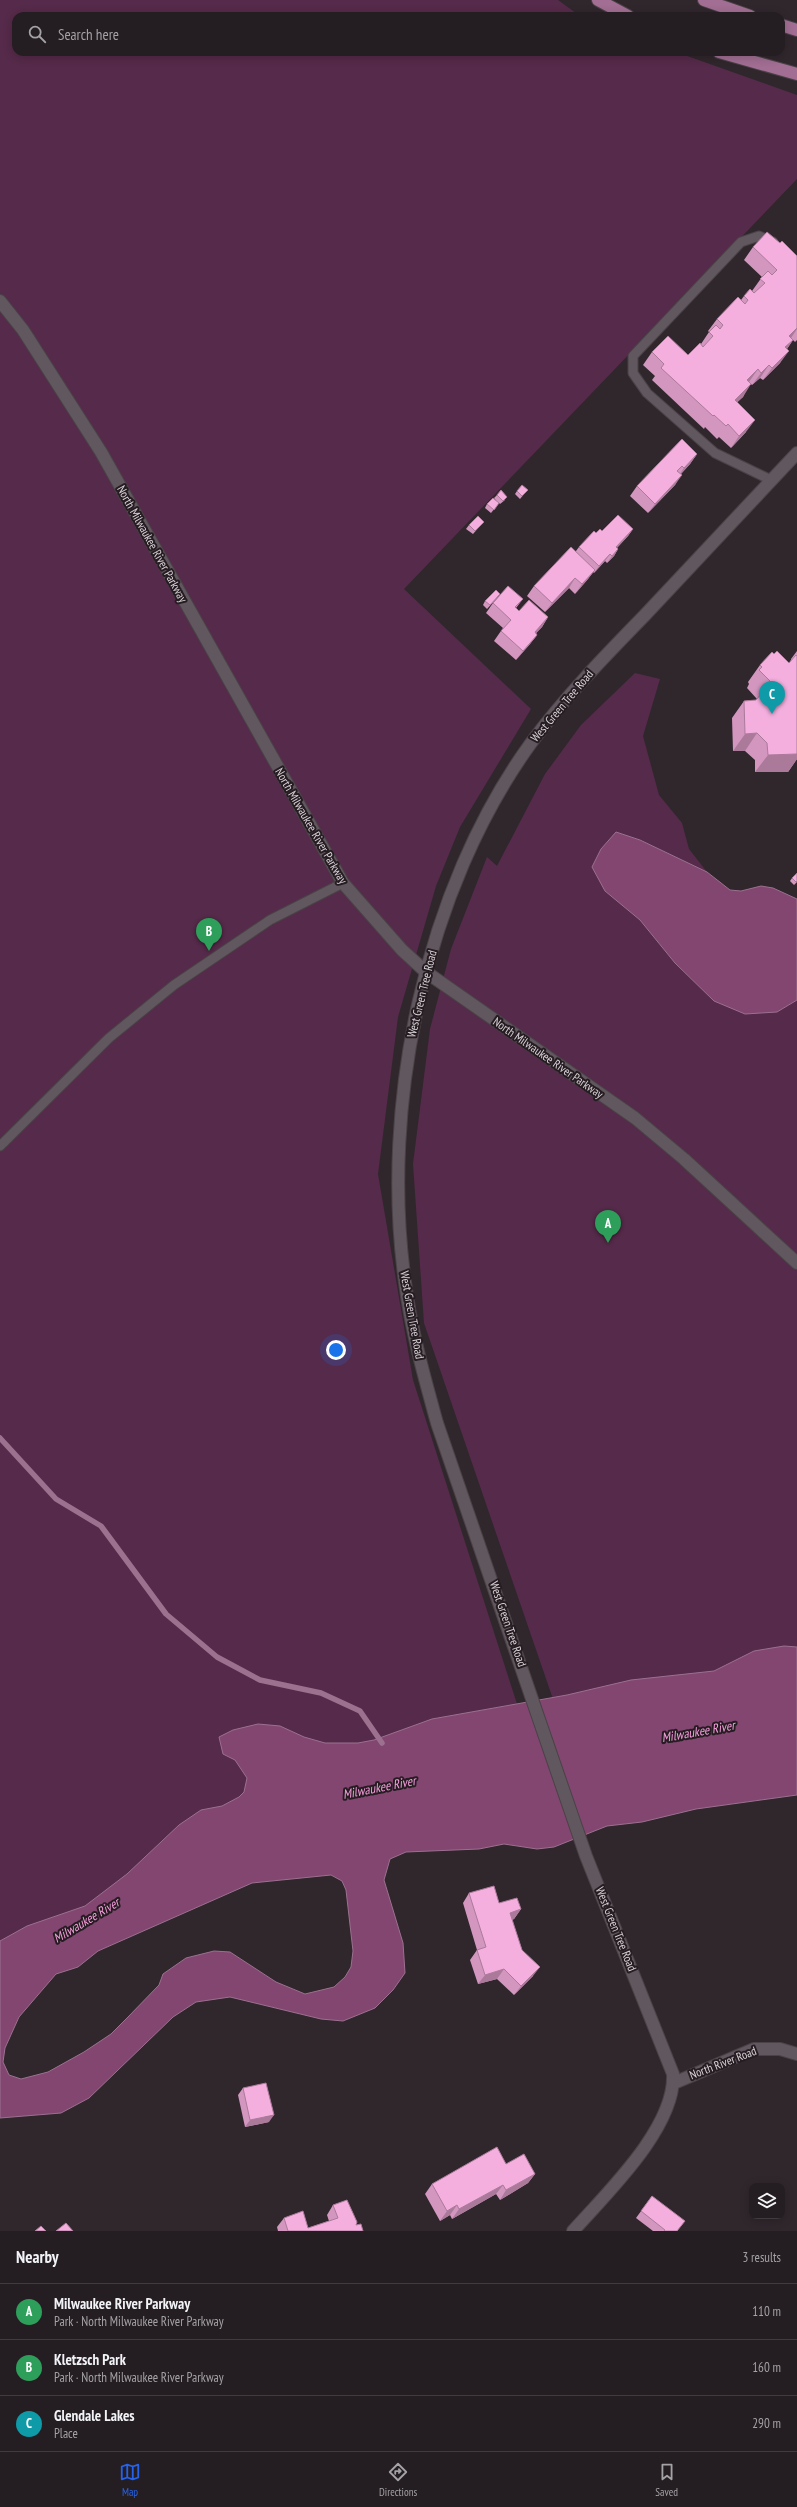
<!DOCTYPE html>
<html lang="en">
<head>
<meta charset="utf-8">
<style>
  :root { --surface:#241d22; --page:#2c262a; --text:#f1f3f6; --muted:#a3a2a5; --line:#413b40; --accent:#2563eb }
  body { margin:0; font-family:"PT Sans Narrow",sans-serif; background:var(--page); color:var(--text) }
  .controls { position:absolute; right:12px; bottom:12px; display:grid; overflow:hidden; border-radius:8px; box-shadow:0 2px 10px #0003 }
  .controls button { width:36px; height:36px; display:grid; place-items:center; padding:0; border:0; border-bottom:1px solid var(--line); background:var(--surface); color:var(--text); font:20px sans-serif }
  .you { position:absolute; left:336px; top:1350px; width:14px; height:14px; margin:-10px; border:3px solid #fff; border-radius:50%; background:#1a73e8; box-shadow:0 0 0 6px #1a73e833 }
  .badge { display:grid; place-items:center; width:26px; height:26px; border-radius:50%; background:var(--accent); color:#fff; font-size:13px; font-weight:700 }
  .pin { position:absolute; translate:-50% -33px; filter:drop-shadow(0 1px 2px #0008) }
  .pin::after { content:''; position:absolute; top:21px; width:14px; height:12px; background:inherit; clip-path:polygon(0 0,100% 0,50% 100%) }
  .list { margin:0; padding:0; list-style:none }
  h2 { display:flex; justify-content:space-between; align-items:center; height:52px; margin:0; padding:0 16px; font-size:17px }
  h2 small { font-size:13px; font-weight:400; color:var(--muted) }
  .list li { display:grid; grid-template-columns:26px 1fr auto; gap:12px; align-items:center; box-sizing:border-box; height:56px; padding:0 16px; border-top:1px solid var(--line) }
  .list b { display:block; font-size:15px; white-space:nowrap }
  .list p { margin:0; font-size:13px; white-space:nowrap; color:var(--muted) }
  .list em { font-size:13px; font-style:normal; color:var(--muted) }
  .icon { flex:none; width:22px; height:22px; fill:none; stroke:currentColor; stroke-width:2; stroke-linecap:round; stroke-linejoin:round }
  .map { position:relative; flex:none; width:797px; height:2231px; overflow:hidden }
  .search { position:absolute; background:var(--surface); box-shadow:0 2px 10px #0003; left:12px; right:12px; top:12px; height:44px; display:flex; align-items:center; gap:10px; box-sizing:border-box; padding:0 14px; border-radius:12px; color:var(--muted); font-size:15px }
  .sheet { height:220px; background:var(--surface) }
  nav { display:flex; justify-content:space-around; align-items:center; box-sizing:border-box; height:56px; border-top:1px solid var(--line); background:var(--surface); font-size:11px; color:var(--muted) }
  nav a { display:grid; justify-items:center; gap:2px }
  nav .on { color:var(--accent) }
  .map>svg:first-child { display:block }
  .green { fill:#562a4a }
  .water { fill:#824671; stroke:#9c708f; fill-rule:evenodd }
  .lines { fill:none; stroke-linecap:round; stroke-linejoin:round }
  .stream { stroke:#9c708f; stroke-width:5.5 }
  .lane-casing { stroke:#4a4247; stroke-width:11 }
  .street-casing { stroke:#4a4247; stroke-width:14 }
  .secondary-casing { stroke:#4a4247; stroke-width:14 }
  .primary-casing { stroke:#4a4247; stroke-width:14 }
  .lane { stroke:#61575e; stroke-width:9 }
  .street { stroke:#61575e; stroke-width:12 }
  .secondary { stroke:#61575e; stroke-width:12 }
  .primary { stroke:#a26e93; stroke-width:12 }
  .wall { fill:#d296bf }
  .shaded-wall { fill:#ab7a9b }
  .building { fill:#f4afde; stroke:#ab7a9b }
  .labels { text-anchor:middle; stroke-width:4; stroke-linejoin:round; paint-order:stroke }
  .street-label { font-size:12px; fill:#d8d2d6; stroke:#261d23 }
  .water-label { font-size:13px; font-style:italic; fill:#f79fdd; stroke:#261d23 }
</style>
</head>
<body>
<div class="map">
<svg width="797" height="2231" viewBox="0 0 797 2231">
  <rect width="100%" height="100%" fill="#30272d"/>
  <path class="green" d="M0,0H558L580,16H16V52H676L797,95V179L404,589L531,709L460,827L436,886L398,1017L378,1174L413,1380L517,1704L407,1795L0,1986Z
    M635,673L660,679L643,736L659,795L682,823L689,849L707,872L640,840L605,891L640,920L675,963L714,1001L777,1012L797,1000V1733L554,1702L424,1323L413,1164L430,1029L451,949L487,857L497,866L545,774L581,725Z"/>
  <path class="water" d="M616,832L640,840L707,872L730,890L741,891L761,886L773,888L797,899V1000L777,1012L745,1014L714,1001L675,963L640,920L605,891L592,867L601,849Z
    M784,1646L797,1647V1795L696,1809L642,1822L607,1826L554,1847L537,1849L504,1844L479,1849L406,1852L390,1859L384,1880L403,1943L405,1973L393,1990L375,2008L343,2021L321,2019L230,1997L196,2002L173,2017L89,2098L61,2113L0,2118V1941L27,1926L85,1906L127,1874L179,1825L201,1810L222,1806L239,1797L244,1792L247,1778L235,1760L223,1754L219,1737L233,1730L258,1724L280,1726L304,1737L325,1743H358L374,1740L432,1719L567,1695L631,1680L714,1671L754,1651ZM331,1875L342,1881L346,1890L353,1951L351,1967L345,1977L334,1987L305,1994L276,1982L230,1952L214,1951L186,1958L163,1974L159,1985L128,2017L111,2034L84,2052L48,2072L21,2079L9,2075L3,2062L5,2048L19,2017L56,1974L78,1967L98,1951L252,1883Z"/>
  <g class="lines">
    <path class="stream" d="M0,1438L56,1499L101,1526L166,1614L217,1657L260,1680L321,1693L360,1711L382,1743"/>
    <defs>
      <path id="lane" d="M771,480L715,453L647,393L633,373V356L741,242L759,236L773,242
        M0,1146L109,1038L174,985L270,920L343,883"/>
      <path id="street" d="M0,301L23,330L101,452L343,883L402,950L426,972L635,1118L684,1159L797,1263"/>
      <path id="secondary" d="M674,2083L754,2049H780L797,2054
        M573,2231C607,2193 676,2127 673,2074L586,1856L437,1423C424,1376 411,1330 405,1282C380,1105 425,889 531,743C565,697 605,656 645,615C695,561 746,507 797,453"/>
      <path id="primary" d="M598,0L628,16
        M704,0L750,16
        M781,25L797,30
        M719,52L797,74"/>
    </defs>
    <use href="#lane" class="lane-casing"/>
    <use href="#street" class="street-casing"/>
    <use href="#secondary" class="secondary-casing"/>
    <use href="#primary" class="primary-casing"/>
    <use href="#lane" class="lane"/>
    <use href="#street" class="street"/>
    <use href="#secondary" class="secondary"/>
    <use href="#primary" class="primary"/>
  </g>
  <path class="wall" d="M780,243L797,256V340L795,342L793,340L787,349L780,363L763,380L760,378L752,385L749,382L743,397L737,402L746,432L731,448L719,437L717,439L705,427L704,429L652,380L655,376L643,365L652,352L688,355L701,344L709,332L708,331L717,319L741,300L744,296L752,291L762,277L744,260L753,247Z
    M697,454L690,464L681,474L675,485L648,513L630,496L637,486Z
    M517,491L525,493L520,499L515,494Z
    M497,495L505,500L500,504L499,503L491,513L485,508L487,504L497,502L494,498Z
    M484,522L481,525L473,534L466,529L469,525Z
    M633,529L628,536L617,548L618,549L614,556L607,563L605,561L594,573L593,572L588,579L575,594L569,588L545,612L527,596L534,586L576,551L579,547L596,533L602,531Z
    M498,597L487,609L483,605L485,601Z
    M523,599L516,608L519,611L548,617L542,627L536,633L537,635L530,644L516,660L494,641L503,628L486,613L493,603Z
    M797,651V759L788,772H755V760L745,751H733L732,718L744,701L756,700L757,699L747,688L749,684L748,682L760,665L774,654L789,663L791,660V659Z
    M792,878L797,882L794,885L790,881Z
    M469,1893L499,1903L521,1909L514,1919L512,1920L522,1950L533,1976L514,1995L497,1979L478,1984L470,1960L477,1950L463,1903Z
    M243,2088L269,2122L245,2127L238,2095Z
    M506,2164L535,2174L528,2183L500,2200L496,2194L452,2219L450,2215L440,2221L425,2194L432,2184Z
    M652,2196L678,2231H653L636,2218Z
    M333,2205L356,2225L363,2231H278L277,2227L284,2218L308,2228L329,2221L327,2215Z"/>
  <path class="shaded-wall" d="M797,328V329L791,338L789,336Z
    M793,340L784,353L785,347Z
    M789,351L780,363L763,380L772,368Z
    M769,365L760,378L752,385L761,373Z
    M758,369L749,382L747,380Z
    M751,384L743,397L726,413L735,400Z
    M755,420L746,432L731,448L739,436Z
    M697,454L690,464L677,478L684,468Z
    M682,475L675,485L648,513L655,504Z
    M633,529L628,536L611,554L616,547Z
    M618,549L614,556L607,563L612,556Z
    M610,554L605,561L594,573L599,566Z
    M595,570L588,579L575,594L582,584Z
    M575,578L569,588L545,612L552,603Z
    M548,617L542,627L528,642L535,632Z
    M537,635L530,644L516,660L523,651Z
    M757,733L745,751H733L745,734Z
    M797,754V759L788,772H755L768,755Z
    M521,1909L514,1919L504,1922L510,1913Z
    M540,1967L533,1976L514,1995L521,1986Z
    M504,1969L497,1979L478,1984L485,1975Z
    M274,2115L269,2122L245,2127L250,2120Z
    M535,2174L528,2183L500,2200L506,2190Z
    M503,2185L496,2194L452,2219L459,2209Z
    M457,2205L450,2215L440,2221L447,2211Z"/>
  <path class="building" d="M767,232L780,243L782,241L797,256V328L789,336L793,340L785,347L789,351L772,368L769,365L761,373L758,369L747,380L751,384L735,400L755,420L739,436L728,424L726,426L714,415L713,416L661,368L664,364L652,352L668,336L688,355L700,343L703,347L713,336L709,332L716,325L720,329L723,325L717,319L738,297L745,304L748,300L744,296L750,289L754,293L765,283L760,279L768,271L772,275L777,270L753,247Z
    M682,439L697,454L684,468L682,466L677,471L682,475L655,504L637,486Z
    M522,485L528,490L522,496L517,491Z
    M501,490L507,497L503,501L497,495Z
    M493,498L499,503L494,510L487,504Z
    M618,515L633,529L616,547L618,549L612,556L610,554L599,566L579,547L594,531L596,533L600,529L602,531Z
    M478,516L484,522L475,531L469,525Z
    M571,547L595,570L582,584L575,578L552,603L534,586Z
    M508,586L523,599L515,607L519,611L529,600L548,617L535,632L537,635L523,651L501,631L511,620L493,603Z
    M496,590L500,594L490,605L485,601Z
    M777,651L789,663L796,655L797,656V754L768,755L767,743L757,733L745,734L744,701L756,700L771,682L759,670L762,667L760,665L772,652L774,654Z
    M797,873V881L796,882L792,878Z
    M494,1886L499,1903L517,1898L521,1909L510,1913L522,1950L540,1967L521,1986L504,1969L485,1975L477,1950L486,1947L469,1893Z
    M266,2083L274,2115L250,2120L243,2088Z
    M497,2147L506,2164L524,2154L535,2174L506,2190L503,2185L459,2209L457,2205L447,2211L432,2184Z
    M652,2196L685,2221L677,2231H664L665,2230L641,2211Z
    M347,2200L357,2222L356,2225L361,2224L363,2231H288L284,2218L303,2211L308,2228L338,2218L333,2205Z
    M66,2223L73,2231H56Z
    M41,2226L46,2231H35Z"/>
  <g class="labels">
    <g class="street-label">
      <text transform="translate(152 544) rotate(61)" y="4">North Milwaukee River Parkway</text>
      <text transform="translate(562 706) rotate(-50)" y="4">West Green Tree Road</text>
      <text transform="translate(311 826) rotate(60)" y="4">North Milwaukee River Parkway</text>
      <text transform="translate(422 994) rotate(-76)" y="4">West Green Tree Road</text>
      <text transform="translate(548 1058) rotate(35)" y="4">North Milwaukee River Parkway</text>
      <text transform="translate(412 1315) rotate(80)" y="4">West Green Tree Road</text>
      <text transform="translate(508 1624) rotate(71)" y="4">West Green Tree Road</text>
      <text transform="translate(616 1929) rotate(68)" y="4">West Green Tree Road</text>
      <text transform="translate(723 2063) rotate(-21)" y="4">North River Road</text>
    </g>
    <g class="water-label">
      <text transform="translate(698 1731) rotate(-10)" y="5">Milwaukee River</text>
      <text transform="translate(379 1787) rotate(-11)" y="5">Milwaukee River</text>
      <text transform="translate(86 1920) rotate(-31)" y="5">Milwaukee River</text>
    </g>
  </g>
</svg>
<div class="controls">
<button><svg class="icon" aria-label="layers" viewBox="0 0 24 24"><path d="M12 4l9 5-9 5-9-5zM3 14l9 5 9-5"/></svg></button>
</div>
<div class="you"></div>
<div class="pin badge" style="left:608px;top:1243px;background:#2e9e5b">A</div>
<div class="pin badge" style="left:209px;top:951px;background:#2e9e5b">B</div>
<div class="pin badge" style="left:772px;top:714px;background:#0f9aa8">C</div>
<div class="search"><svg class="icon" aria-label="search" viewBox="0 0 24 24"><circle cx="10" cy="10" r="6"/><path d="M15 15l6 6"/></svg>Search here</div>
</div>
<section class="sheet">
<h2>Nearby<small>3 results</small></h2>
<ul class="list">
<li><span class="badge" style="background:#2e9e5b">A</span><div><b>Milwaukee River Parkway</b><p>Park · North Milwaukee River Parkway</p></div><em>110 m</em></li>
<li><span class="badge" style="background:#2e9e5b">B</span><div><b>Kletzsch Park</b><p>Park · North Milwaukee River Parkway</p></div><em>160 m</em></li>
<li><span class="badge" style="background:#0f9aa8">C</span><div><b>Glendale Lakes</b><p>Place</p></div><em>290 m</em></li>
</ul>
</section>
<nav>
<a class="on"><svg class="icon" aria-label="map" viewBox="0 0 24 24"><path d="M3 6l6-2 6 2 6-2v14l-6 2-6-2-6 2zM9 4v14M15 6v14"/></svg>Map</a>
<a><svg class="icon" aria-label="directions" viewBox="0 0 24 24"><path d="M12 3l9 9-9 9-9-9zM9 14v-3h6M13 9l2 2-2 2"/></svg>Directions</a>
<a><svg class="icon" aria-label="saved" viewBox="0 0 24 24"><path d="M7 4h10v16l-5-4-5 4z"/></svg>Saved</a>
</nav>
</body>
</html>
